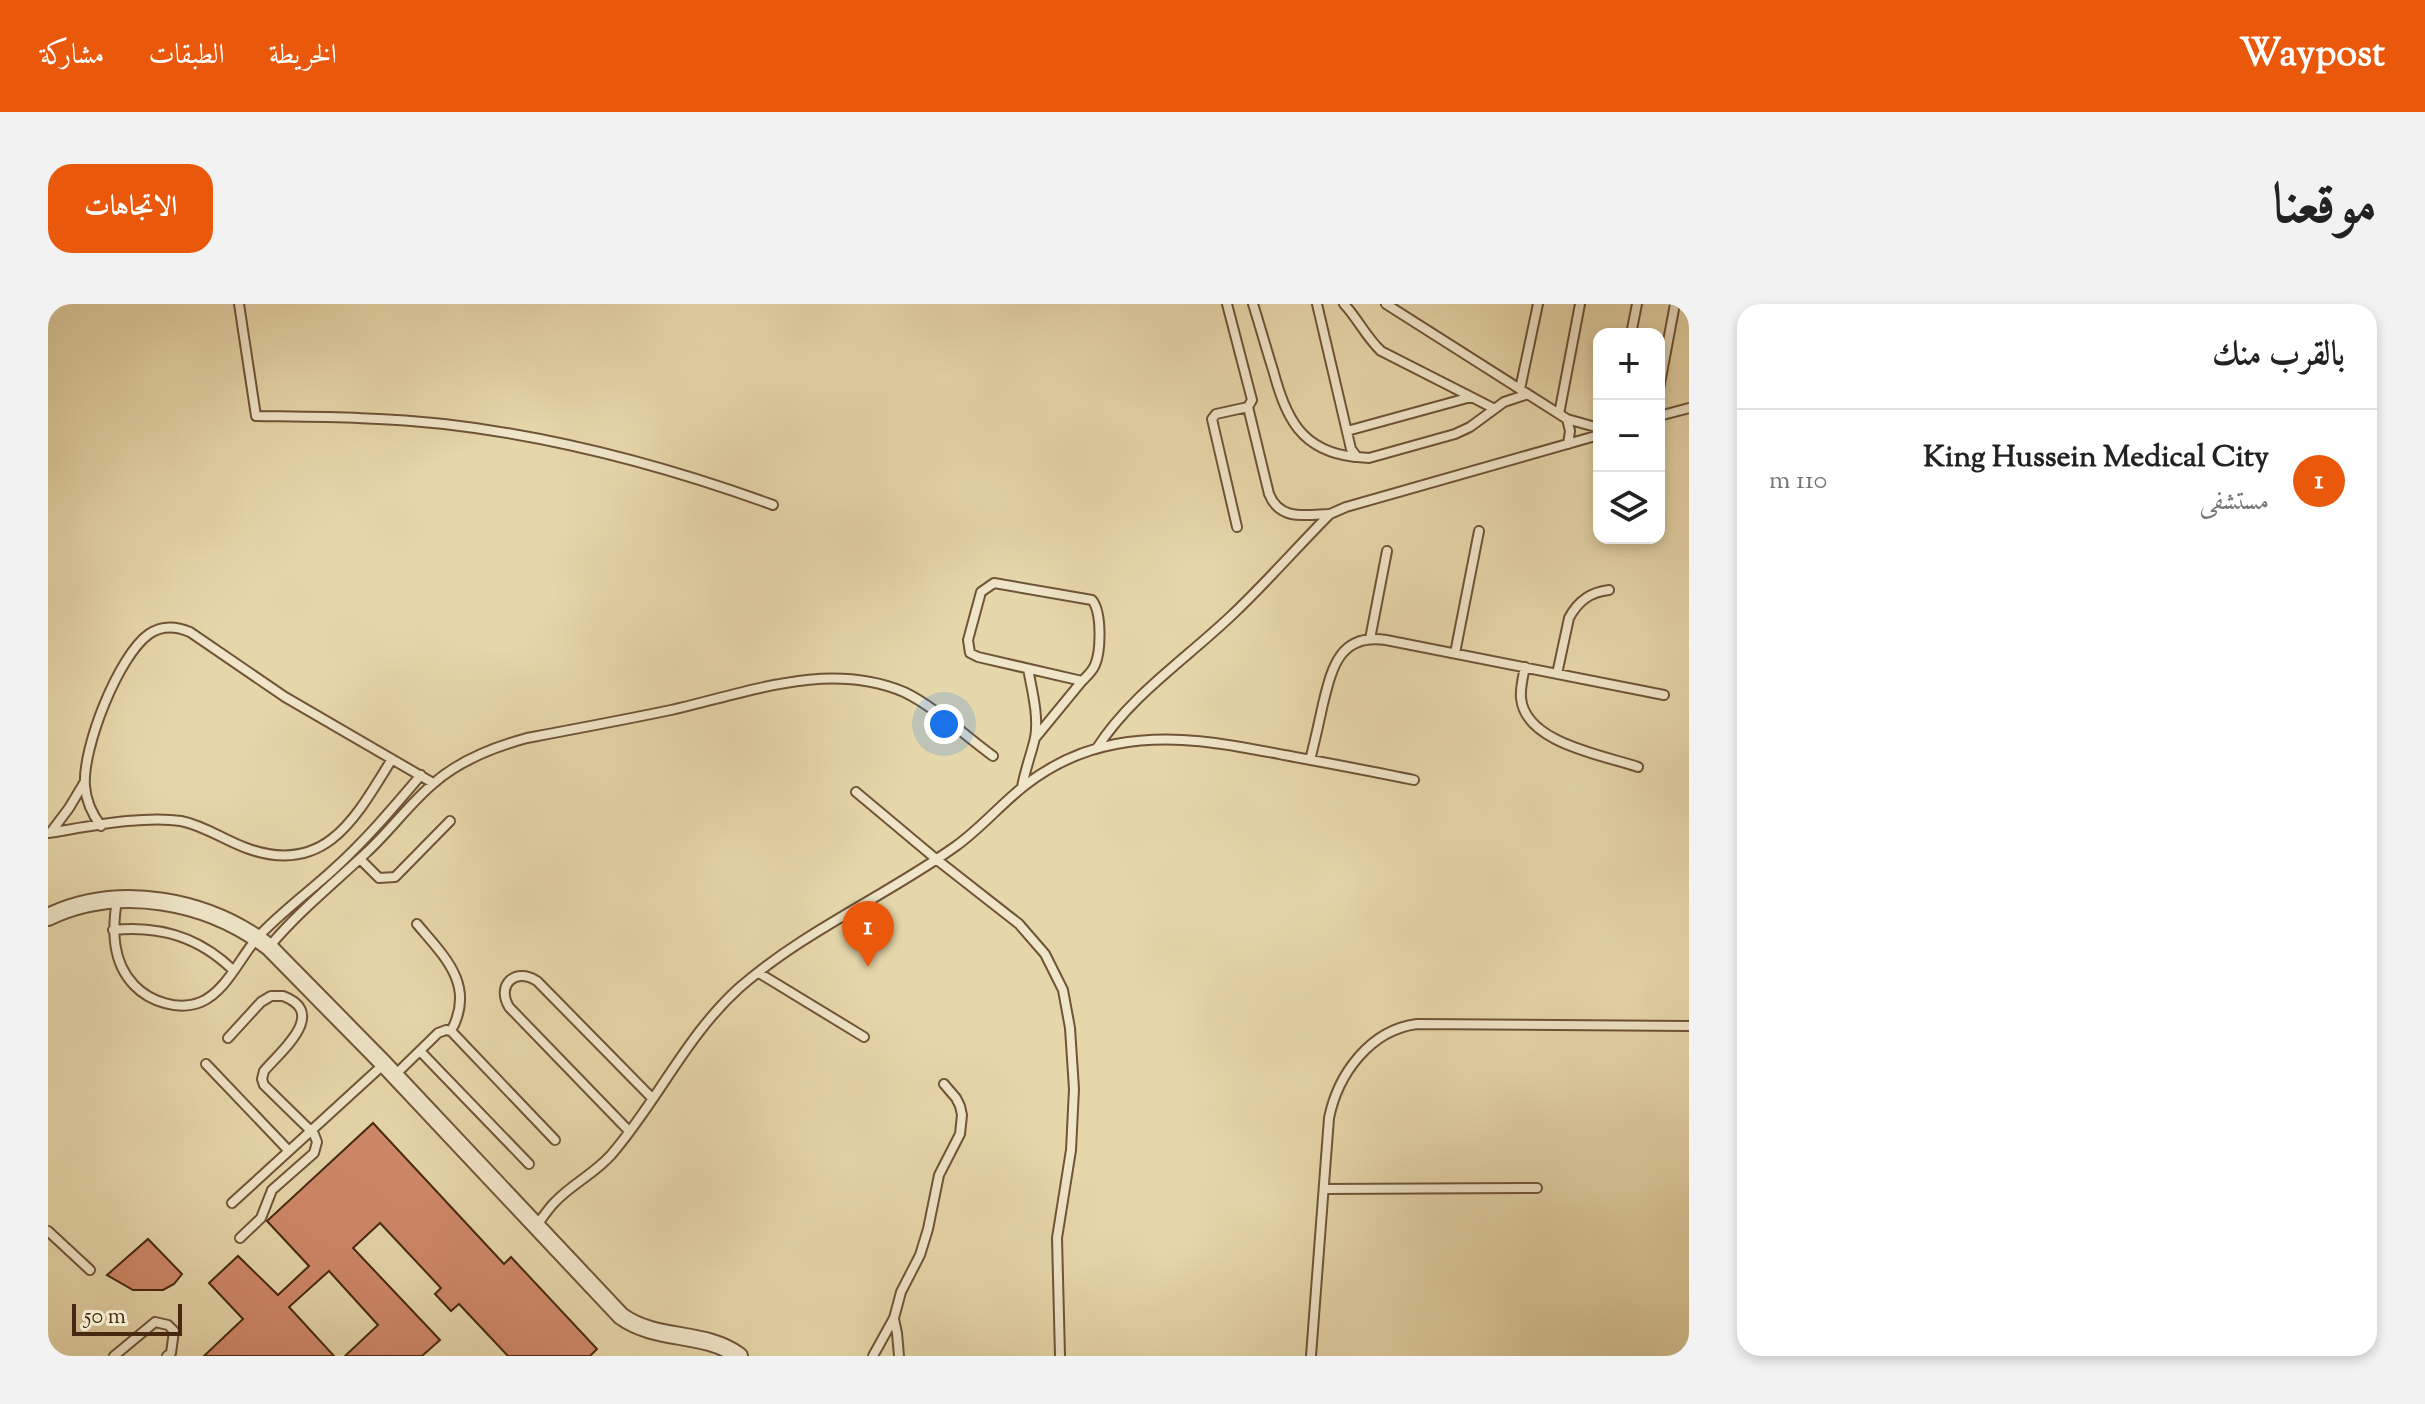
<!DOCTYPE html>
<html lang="ar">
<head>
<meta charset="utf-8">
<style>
  :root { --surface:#fff; --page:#f2f2f2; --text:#222; --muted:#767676; --line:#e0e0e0; --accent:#ea580c }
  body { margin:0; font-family:"Sorts Mill Goudy",Amiri,serif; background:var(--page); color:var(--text); direction:rtl }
  .controls { position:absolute; right:24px; top:24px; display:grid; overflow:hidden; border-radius:16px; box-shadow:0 4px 12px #0003 }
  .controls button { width:72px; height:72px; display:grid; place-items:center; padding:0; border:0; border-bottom:2px solid var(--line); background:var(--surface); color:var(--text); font:40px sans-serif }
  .scale { position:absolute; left:24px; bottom:20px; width:110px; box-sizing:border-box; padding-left:8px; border:4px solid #472811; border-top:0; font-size:22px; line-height:28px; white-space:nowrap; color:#472811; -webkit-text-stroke:6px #efe5c8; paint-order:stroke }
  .you { position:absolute; left:896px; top:420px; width:28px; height:28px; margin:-20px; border:6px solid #fff; border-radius:50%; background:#1a73e8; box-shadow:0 0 0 12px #1a73e833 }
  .badge { display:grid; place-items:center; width:52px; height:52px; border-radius:50%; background:var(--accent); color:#fff; font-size:26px; font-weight:700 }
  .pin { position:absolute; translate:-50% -66px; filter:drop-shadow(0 2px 4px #0008) }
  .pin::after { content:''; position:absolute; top:42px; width:28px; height:24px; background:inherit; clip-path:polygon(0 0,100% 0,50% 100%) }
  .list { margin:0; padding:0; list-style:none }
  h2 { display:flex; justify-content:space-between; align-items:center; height:104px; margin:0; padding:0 32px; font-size:34px }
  h2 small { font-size:26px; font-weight:400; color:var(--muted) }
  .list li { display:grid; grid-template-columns:52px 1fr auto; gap:24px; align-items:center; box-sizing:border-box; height:144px; padding:0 32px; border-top:2px solid var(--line) }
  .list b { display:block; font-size:30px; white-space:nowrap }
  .list p { margin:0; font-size:26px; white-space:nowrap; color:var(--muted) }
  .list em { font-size:26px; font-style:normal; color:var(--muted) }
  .icon { flex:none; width:44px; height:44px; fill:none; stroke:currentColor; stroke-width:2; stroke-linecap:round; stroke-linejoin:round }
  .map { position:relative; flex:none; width:1641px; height:1052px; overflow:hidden; direction:ltr; border-radius:24px }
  header { display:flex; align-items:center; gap:48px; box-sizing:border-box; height:112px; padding:0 40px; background:var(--accent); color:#fff }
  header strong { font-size:38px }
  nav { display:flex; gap:44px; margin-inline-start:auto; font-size:28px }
  .intro { display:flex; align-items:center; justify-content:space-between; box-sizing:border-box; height:192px; padding:0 48px }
  h1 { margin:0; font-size:56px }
  .button { padding:20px 36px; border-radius:24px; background:var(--accent); color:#fff; font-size:28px; font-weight:700 }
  main { display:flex; gap:48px; padding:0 48px }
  aside { flex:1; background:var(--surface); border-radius:24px; box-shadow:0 4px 12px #0003 }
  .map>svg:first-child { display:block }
  .building { fill:#d08969; stroke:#472811; stroke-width:2 }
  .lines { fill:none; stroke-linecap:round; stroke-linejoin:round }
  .lane-casing { stroke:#6f5437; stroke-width:12 }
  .street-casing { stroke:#6f5437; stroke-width:20 }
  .lane { stroke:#efe5c8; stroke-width:8 }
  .street { stroke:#efe5c8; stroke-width:16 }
</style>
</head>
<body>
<header>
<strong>Waypost</strong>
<nav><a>الخريطة</a><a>الطبقات</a><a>مشاركة</a></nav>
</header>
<div class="intro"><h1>موقعنا</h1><a class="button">الاتجاهات</a></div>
<main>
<aside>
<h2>بالقرب منك<small></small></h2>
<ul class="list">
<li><span class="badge">1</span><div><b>King Hussein Medical City</b><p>مستشفى</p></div><em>110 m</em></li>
</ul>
</aside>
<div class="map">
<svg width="1641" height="1052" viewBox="0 0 1641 1052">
  <rect width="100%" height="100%" fill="#e6d7aa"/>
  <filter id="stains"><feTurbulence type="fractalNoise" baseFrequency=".0025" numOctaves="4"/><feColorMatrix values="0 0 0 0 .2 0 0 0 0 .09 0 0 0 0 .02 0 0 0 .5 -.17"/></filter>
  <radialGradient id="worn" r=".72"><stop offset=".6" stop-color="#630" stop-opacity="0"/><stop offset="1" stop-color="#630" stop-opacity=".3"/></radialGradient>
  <path class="building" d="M325,819L456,960L463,953L549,1045L542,1052H460L411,1000L403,1007L387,990L393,984L332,919L305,944L392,1036L374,1052H297L330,1021L281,967L241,1003L286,1052H156L195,1015L161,979L190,952L230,991L261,962L219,917Z
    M100,935L134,970L126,980L115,986H85L59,971Z"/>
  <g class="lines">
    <defs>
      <path id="lane" d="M191,0L208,112C270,113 333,113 396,120C509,133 618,162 725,201
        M1179,0L1204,96L1200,103L1168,110L1164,115L1189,223
        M1205,0C1212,22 1218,44 1225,66C1238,113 1252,147 1307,153
        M1269,0L1303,145L1309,153L1321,154L1407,130L1422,123L1456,98L1480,90
        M1296,0C1310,15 1318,33 1333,47L1445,104
        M1338,0L1519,115L1551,124
        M1583,30L1589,0
        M1472,85L1490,0
        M1611,85L1627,0
        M1200,103L1221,190C1232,217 1257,211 1281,210
        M1511,110L1532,0
        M1611,112L1641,104
        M1519,115L1522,127L1520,140
        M1299,127L1423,93
        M946,279L1044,296C1054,308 1053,347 1047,361C1044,368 1039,372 1034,377L930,353L922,349L920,336L933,288Z
        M1322,335L1339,247
        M1407,349L1431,227
        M1477,363C1475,373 1472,384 1473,394C1477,439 1555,451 1590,463
        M1509,370L1521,314C1530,297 1542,288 1561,286
        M988,433L1034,377
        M1049,444C1083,391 1138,355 1184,311C1218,279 1249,243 1282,210L1298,203L1551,131
        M1262,456C1267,437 1271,418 1275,400C1284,363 1292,329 1338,336L1616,391
        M974,483C977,466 983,451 987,434C991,413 984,386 980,365
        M808,488L888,555L971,620L997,650L1015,686L1022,724L1026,785L1023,846L1009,934L1012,1052
        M53,522C44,510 38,497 37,482C34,445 70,352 101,330C114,321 128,322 142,328L237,393L385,479
        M3,528L21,504L36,479
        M0,529C39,523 95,511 133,517C158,522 177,537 201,545C279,572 309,511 344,455
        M312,555L331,574L347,573L402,517
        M69,596C64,626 64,658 86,681C102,698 131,707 153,698C178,687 192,654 209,634C232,609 261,588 286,565C318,536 345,504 373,471
        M369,620C397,653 428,682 403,727
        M65,626C112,621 151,633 185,666
        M221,643C250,608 285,580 318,549C342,527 361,500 386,479C412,456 446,443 479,434C527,425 575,416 623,406C699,389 779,356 856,388C884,401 919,433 945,452
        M711,669L816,733
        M180,734L213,698L223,692H235C281,709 232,748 216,767L214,775L216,781L266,830L269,838L266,849L224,886L213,914L192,934
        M372,747L481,860
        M158,760L241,847
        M347,771L390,729L398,726L403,727L507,836
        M581,827L461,703C448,681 467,663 489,677L604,794
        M1276,885L1489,884
        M184,899L336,760
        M489,921C495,913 500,905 507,898C524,880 546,870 563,851C609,798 638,732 691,684C756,627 838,592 908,542C933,524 952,501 976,482C1003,461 1035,446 1068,440C1125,429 1180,440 1236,451C1279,459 1323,467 1366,476
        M0,927L42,966
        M846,1015L849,1029L851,1052
        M66,1052L107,1018L120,1021L126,1027L123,1049L119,1052
        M825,1052L846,1014L853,988L872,951L880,925L891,871L912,830L914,811L912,802L908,794L896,780
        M1263,1052L1281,814C1290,770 1322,726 1369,720L1641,722"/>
      <path id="street" d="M0,613C71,579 160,596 221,643L336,760L573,1012C609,1038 655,1026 691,1052"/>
    </defs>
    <use href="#lane" class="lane-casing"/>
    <use href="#street" class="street-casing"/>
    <use href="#lane" class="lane"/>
    <use href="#street" class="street"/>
  </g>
  <rect width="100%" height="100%" filter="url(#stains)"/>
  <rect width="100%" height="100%" fill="url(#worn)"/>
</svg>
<div class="controls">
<button>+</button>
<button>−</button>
<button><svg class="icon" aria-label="layers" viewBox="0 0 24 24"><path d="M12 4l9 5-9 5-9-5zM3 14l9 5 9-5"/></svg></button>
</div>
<div class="scale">50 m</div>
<div class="you"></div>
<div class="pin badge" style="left:820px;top:663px">1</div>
</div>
</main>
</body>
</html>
